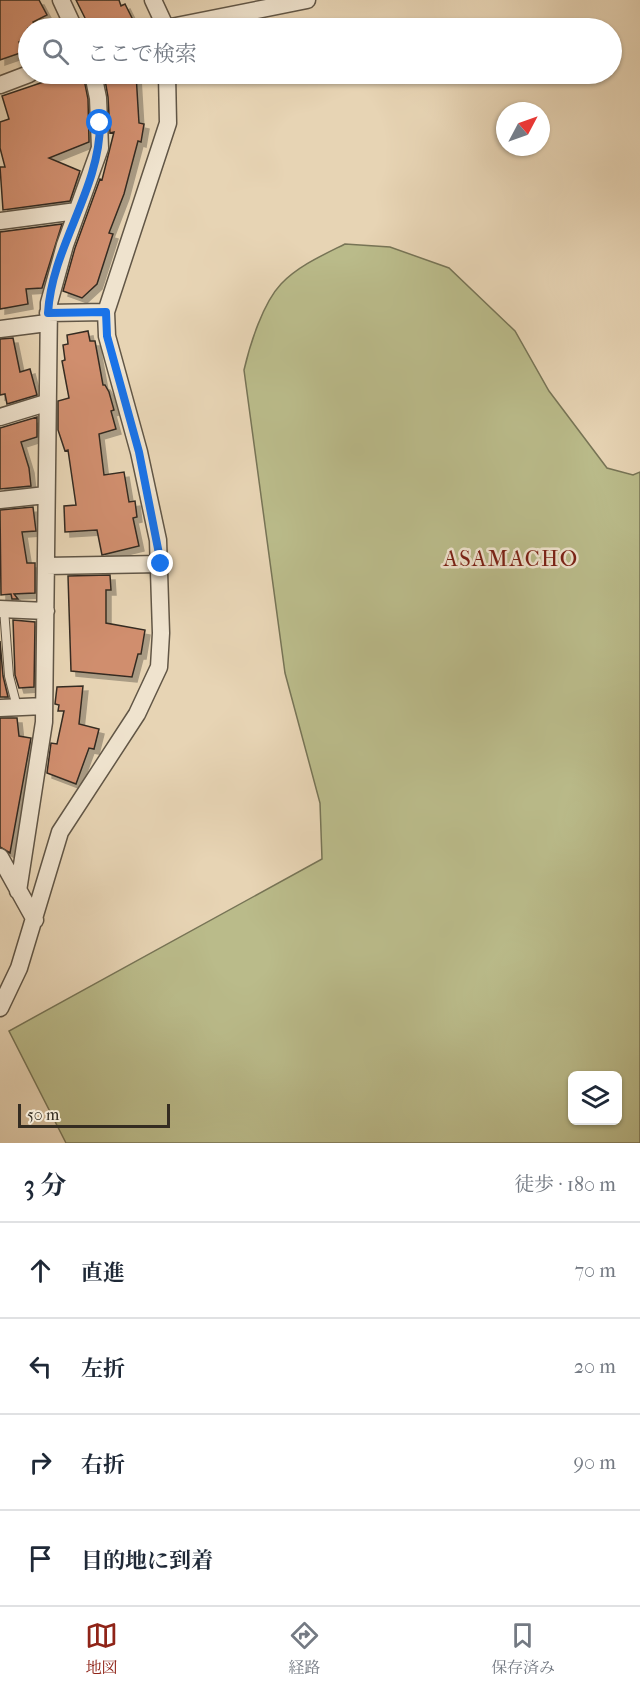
<!DOCTYPE html>
<html lang="ja">
<head>
<meta charset="utf-8">
<style>
  :root { --surface:#fff; --page:#f6f6f7; --text:#1f2937; --muted:#747a83; --line:#e0e1e3; --accent:#8f2418 }
  body { margin:0; font-family:"IM FELL French Canon","Noto Serif JP",serif; background:var(--page); color:var(--text) }
  .controls { position:absolute; right:18px; bottom:18px; display:grid; overflow:hidden; border-radius:9px; box-shadow:0 2px 4px #0004 }
  .controls button { width:54px; height:54px; display:grid; place-items:center; padding:0; border:0; border-bottom:2px solid var(--line); background:var(--surface); color:var(--text); font:30px sans-serif }
  .compass { position:absolute; left:496px; top:102px; width:54px; height:54px; border-radius:50%; background:var(--surface); box-shadow:0 2px 4px #0004; rotate:49deg }
  .scale { position:absolute; left:18px; bottom:15px; width:152px; box-sizing:border-box; padding-left:6px; border:3px solid #342c21; border-top:0; font-size:16px; line-height:21px; white-space:nowrap; color:#342c21; -webkit-text-stroke:4px #efe3ce; paint-order:stroke }
  .stop { position:absolute; width:18px; height:18px; margin:-14px; border:4px solid #1a73e8; border-radius:50%; background:#fff }
  .stop.end { background:#1a73e8; border-color:#fff; box-shadow:0 2px 6px #0008 }
  .list { margin:0; padding:0; list-style:none }
  h2 { display:flex; justify-content:space-between; align-items:center; height:78px; margin:0; padding:0 24px; font-size:26px }
  h2 small { font-size:20px; font-weight:400; color:var(--muted) }
  .list li { display:grid; grid-template-columns:39px 1fr auto; gap:18px; align-items:center; box-sizing:border-box; height:96px; padding:0 24px; border-top:2px solid var(--line) }
  .list b { display:block; font-size:22px; white-space:nowrap }
  .list em { font-size:20px; font-style:normal; color:var(--muted) }
  .icon { flex:none; width:33px; height:33px; fill:none; stroke:currentColor; stroke-width:2; stroke-linecap:round; stroke-linejoin:round }
  .map { position:relative; flex:none; width:640px; height:1143px; overflow:hidden }
  .search { position:absolute; background:var(--surface); box-shadow:0 2px 4px #0004; left:18px; right:18px; top:18px; height:66px; display:flex; align-items:center; gap:15px; box-sizing:border-box; padding:0 21px; border-radius:33px; color:var(--muted); font-size:22px }
  .sheet { height:462px; background:var(--surface) }
  nav { display:flex; justify-content:space-around; align-items:center; box-sizing:border-box; height:84px; border-top:2px solid var(--line); background:var(--surface); font-size:16px; color:var(--muted) }
  nav a { display:grid; justify-items:center; gap:3px }
  nav .on { color:var(--accent) }
  .map>svg:first-child { display:block }
  .green { fill:#babb8a; stroke:#777456; stroke-width:1.5; fill-rule:evenodd }
  .building { fill:#d08e6e; stroke:#342c21; stroke-width:1.5; filter:url(#shadow) }
  .lines { fill:none; stroke-linecap:round; stroke-linejoin:round }
  .lane-casing { stroke:#615646; stroke-width:10 }
  .street-casing { stroke:#615646; stroke-width:19 }
  .lane { stroke:#efe3ce; stroke-width:8 }
  .street { stroke:#efe3ce; stroke-width:16 }
  .route { stroke:#1a73e8; stroke-width:8 }
  .labels { text-anchor:middle; stroke-width:5; stroke-linejoin:round; paint-order:stroke }
  .quarter-label { font-size:22px; letter-spacing:1.5px; fill:#7a1f14; stroke:#efe3ce }
</style>
</head>
<body>
<div class="map">
<svg width="640" height="1143" viewBox="0 0 640 1143">
  <defs>
    <filter id="shadow"><feDropShadow dx="5" dy="5" stdDeviation="0" flood-color="#0004"/></filter>
  </defs>
  <rect width="100%" height="100%" fill="#e7d4b4"/>
  <filter id="stains"><feTurbulence type="fractalNoise" baseFrequency=".00333" numOctaves="4"/><feColorMatrix values="0 0 0 0 .2 0 0 0 0 .09 0 0 0 0 .02 0 0 0 .5 -.17"/></filter>
  <radialGradient id="worn" r=".72"><stop offset=".6" stop-color="#630" stop-opacity="0"/><stop offset="1" stop-color="#630" stop-opacity=".3"/></radialGradient>
  <path class="green" d="M345,244L390,247L449,268L515,331L549,391L607,468L633,475L640,472V1143H66L9,1031L322,859L320,803L285,673L244,370C250,344 263,303 281,284C298,266 323,255 345,244ZM572,1076H618V1120H572Z"/>
  <path class="building" d="M0,0H39L47,15L33,22L36,28H28V38L19,42L23,52L0,60Z
    M76,0H119L121,6L125,4L134,22L121,28H90Z
    M67,74H83L88,99L89,142L49,158L80,171L70,201L3,210L0,167H5L0,148V122L9,119L2,96Z
    M104,74H136L139,123L144,124L141,142L138,141L124,194L109,233L113,234L97,284L82,298L63,291L75,248L100,179L102,180L114,132L110,133L108,97Z
    M62,224L42,288L26,289L28,304L0,309V232Z
    M88,331L90,341H95L103,385H105L109,392L114,410L111,411L116,429L99,434L104,475L124,472L129,502L135,501L137,517L133,518L139,546L102,555L97,530L65,532L64,506L76,505L68,450L65,451L58,430V401L69,398L62,361L65,360L63,345L68,344L67,335Z
    M13,338L20,372L30,369L37,395L7,404L5,394L0,395V339Z
    M37,417V437L21,442L29,468L31,486L0,489V428Z
    M33,507L36,531L22,532L27,563H35V593L14,594L18,599H12L11,594L1,595L0,510Z
    M110,575L111,590H106V623L145,630L141,654H138L132,677L71,671L68,576Z
    M13,620L35,622L34,687L19,688L15,675Z
    M0,641L3,676L8,697H0Z
    M83,686L79,724L99,729L94,749L89,748L76,784L47,773L51,743L57,744L64,711H58L59,705L55,704L57,687Z
    M0,718H17L19,736L31,738L10,853L0,847Z"/>
  <g class="lines">
    <defs>
      <path id="lane" d="M4,609L9,676L17,707"/>
      <path id="street" d="M61,0L74,28
        M153,0L166,28
        M166,28L307,0
        M0,85L29,74
        M0,221L77,211
        M48,313L106,312
        M0,329L47,323
        M0,417L46,403
        M0,500L46,495
        M46,566L161,564
        M0,609L46,611
        M0,708L44,706
        M0,857L35,920
        M18,891L44,722L49,303L65,245L100,148L98,98L93,74
        M0,1008L19,968L60,832L137,714L159,667L161,633L158,540L139,452L107,336L106,312L168,123L167,74"/>
    </defs>
    <use href="#lane" class="lane-casing"/>
    <use href="#street" class="street-casing"/>
    <use href="#lane" class="lane"/>
    <use href="#street" class="street"/>
  </g>
  <g class="lines">
    <path class="route" d="M100,123C100,190 52,246 48,313L106,312L107,336L139,452L161,564"/>
  </g>
  <g class="labels">
    <g class="quarter-label">
      <text x="511" y="566">ASAMACHO</text>
    </g>
  </g>
  <rect width="100%" height="100%" filter="url(#stains)"/>
  <rect width="100%" height="100%" fill="url(#worn)"/>
</svg>
<div class="controls">
<button><svg class="icon" aria-label="layers" viewBox="0 0 24 24"><path d="M12 4l9 5-9 5-9-5zM3 14l9 5 9-5"/></svg></button>
</div>
<svg class="compass" viewBox="-18 -18 36 36"><path d="M0-13l5 13h-10z" fill="#e53935"/><path d="M0 13l5-13h-10z" fill="#747a83"/></svg>
<div class="scale">50 m</div>
<div class="stop" style="left:100px;top:123px"></div>
<div class="stop end" style="left:161px;top:564px"></div>
<div class="search"><svg class="icon" aria-label="search" viewBox="0 0 24 24"><circle cx="10" cy="10" r="6"/><path d="M15 15l6 6"/></svg>ここで検索</div>
</div>
<section class="sheet">
<h2>3 分<small>徒歩 · 180 m</small></h2>
<ul class="list">
<li><svg class="icon" aria-label="ahead" viewBox="0 0 24 24"><path d="M12 20V5M6 11l6-6 6 6"/></svg><div><b>直進</b></div><em>70 m</em></li>
<li><svg class="icon" aria-label="left" viewBox="0 0 24 24"><path d="M17 20v-9H6M10 6l-5 5 5 5"/></svg><div><b>左折</b></div><em>20 m</em></li>
<li><svg class="icon" aria-label="right" viewBox="0 0 24 24"><path d="M7 20v-9h11M14 6l5 5-5 5"/></svg><div><b>右折</b></div><em>90 m</em></li>
<li><svg class="icon" aria-label="arrive" viewBox="0 0 24 24"><path d="M6 21V4h12l-3 4 3 4H6"/></svg><div><b>目的地に到着</b></div></li>
</ul>
</section>
<nav>
<a class="on"><svg class="icon" aria-label="map" viewBox="0 0 24 24"><path d="M3 6l6-2 6 2 6-2v14l-6 2-6-2-6 2zM9 4v14M15 6v14"/></svg>地図</a>
<a><svg class="icon" aria-label="directions" viewBox="0 0 24 24"><path d="M12 3l9 9-9 9-9-9zM9 14v-3h6M13 9l2 2-2 2"/></svg>経路</a>
<a><svg class="icon" aria-label="saved" viewBox="0 0 24 24"><path d="M7 4h10v16l-5-4-5 4z"/></svg>保存済み</a>
</nav>
</body>
</html>
